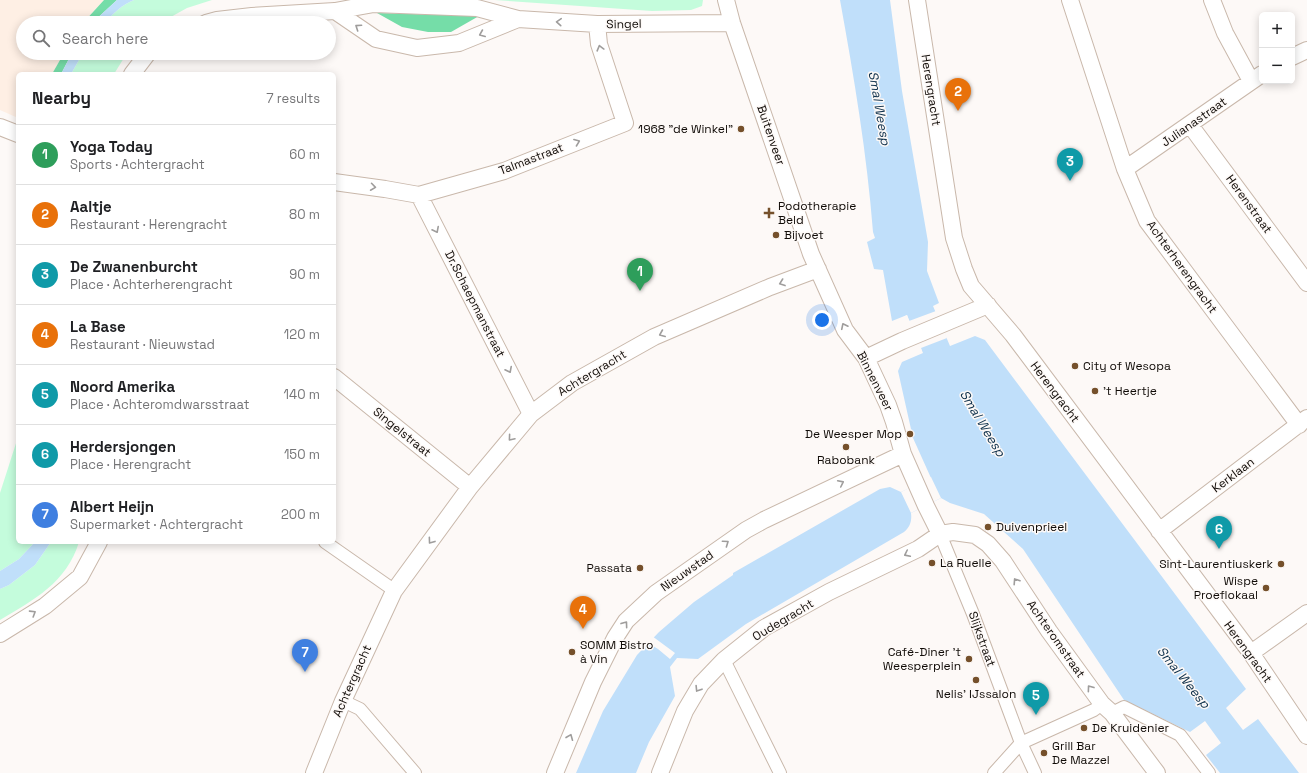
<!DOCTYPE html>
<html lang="en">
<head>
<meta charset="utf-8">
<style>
  :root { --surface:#fff; --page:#f6f6f6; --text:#202124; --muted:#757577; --line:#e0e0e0; --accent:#2563eb }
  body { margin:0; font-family:"Space Grotesk",sans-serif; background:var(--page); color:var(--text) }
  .controls { position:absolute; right:12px; top:12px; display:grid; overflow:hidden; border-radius:6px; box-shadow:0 2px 10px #0003 }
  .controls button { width:36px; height:36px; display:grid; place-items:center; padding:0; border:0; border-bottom:1px solid var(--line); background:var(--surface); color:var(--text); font:20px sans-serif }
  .you { position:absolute; left:822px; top:320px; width:14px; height:14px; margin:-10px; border:3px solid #fff; border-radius:50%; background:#1a73e8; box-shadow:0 0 0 6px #1a73e833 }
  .badge { display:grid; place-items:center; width:26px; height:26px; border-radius:50%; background:var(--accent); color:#fff; font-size:13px; font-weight:700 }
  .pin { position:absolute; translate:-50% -33px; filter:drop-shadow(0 1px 2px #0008) }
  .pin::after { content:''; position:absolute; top:21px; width:14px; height:12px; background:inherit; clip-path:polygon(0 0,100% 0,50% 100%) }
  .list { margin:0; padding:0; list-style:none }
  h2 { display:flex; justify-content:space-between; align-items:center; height:52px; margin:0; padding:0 16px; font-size:17px }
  h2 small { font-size:13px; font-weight:400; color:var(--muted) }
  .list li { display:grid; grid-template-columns:26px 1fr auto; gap:12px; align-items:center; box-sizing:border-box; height:60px; padding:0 16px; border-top:1px solid var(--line) }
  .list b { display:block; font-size:15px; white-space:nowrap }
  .list p { margin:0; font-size:13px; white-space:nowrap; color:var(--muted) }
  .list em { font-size:13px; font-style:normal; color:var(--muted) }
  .icon { flex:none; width:22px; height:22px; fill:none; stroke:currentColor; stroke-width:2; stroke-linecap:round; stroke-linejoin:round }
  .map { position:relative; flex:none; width:1307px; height:773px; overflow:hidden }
  .search { position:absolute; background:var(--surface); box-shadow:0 2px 10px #0003; left:16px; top:16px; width:320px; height:44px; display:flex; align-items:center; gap:10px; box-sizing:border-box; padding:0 14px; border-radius:22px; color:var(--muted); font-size:15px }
  .panel { position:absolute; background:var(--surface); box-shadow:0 2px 10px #0003; left:16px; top:72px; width:320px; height:472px; border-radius:6px }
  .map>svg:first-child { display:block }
  .built { fill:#feefe4 }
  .green { fill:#c4fcdc }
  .forest { fill:#75dda8 }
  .water { fill:#c0dffa }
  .pier { fill:#fdf9f7 }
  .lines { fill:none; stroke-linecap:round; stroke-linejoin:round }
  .pedestrian-casing { stroke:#c9b8ab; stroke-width:14 }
  .minor-casing { stroke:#c9b8ab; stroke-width:18 }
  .pedestrian { stroke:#fff; stroke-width:12 }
  .minor { stroke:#fff; stroke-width:16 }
  .oneway { stroke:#9f9d9c }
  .poi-dot { fill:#75502b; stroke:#fdf9f7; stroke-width:1.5 }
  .labels { text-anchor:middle; stroke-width:3; stroke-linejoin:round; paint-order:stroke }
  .street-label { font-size:12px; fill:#100b07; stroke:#fdf9f7 }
  .poi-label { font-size:12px; fill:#100b07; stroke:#fdf9f7; text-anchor:start }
  .water-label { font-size:13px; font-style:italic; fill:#0f314c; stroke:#fdf9f7 }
</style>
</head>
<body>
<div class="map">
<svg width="1307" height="773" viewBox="0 0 1307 773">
  <rect width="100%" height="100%" fill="#fdf9f7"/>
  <path class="built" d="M0,0H104L83,23H23V53H64L52,74H18V118L0,110Z"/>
  <path class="green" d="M134,0H212L187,8L160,23H105C113,13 122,5 134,0Z
    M495,0H703L702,6L691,10L652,11Z
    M83,53H127L114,74H71Z
    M18,437V542H35L19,559L0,571V493Z
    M51,542H79C67,582 34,600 0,620V589L9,585L35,565Z"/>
  <path class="forest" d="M104,0H117L92,23H83Z
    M377,13L479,16L451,32H428L402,27Z
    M64,53H72L61,74H52Z"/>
  <path class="water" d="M117,0H134C122,5 113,13 105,23H92Z
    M840,0H890L902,91L928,242L927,271L939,303L933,306L950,346L975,336L985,340L1246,689L1226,708L1243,730L1258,719L1299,773H1220L1206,755L1221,743L1205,721L1190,732L1124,700L1023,549L984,514L950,503L941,498L911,513C912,521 910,527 904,532L746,624L698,659L677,658L670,667L675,696L649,742L636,773H576L603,711L637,655L659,632L694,602L733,575V573L880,489L890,487L901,492L931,478L913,438L898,371L902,362L923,353L907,315L892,321L883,270L874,269L867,242L875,238L873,232C867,154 854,77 840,0Z
    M72,53H83L71,74H61Z
    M35,542H51L35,565L9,585L0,589V571L19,559Z"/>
  <path class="pier" d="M936,311L947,338L921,348L922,352L908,358V356L920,351L906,317L894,322L907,315L909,321Z
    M931,477L941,498L911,513L901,492Z
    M652,636L675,653L670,659L658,649L646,642Z"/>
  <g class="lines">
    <defs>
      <path id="pedestrian" d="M940,534L973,614L1021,743L1035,773
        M325,542L388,586L394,591
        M724,660L780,773
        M343,701L360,709L415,773
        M1112,713L1124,707L1180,735L1209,773
        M994,773L1021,743L1094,710L1102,704"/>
      <path id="minor" d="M726,0L732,23L811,254L845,330L866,358L888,405L894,422L903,454L926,506L940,534
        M917,0L954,238L964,269L971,286L1013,335L1251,653L1307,736
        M1070,0L1125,169L1147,221L1299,425
        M1212,0L1225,33L1251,81
        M335,11L376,39L417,48L459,43L518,19
        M206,23L217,20L252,16L335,11L374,4L477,8L518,19L597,24L732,23
        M1292,57L1307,50
        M132,74L148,53
        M1190,125L1307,283
        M0,127L18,134
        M1125,169L1262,74
        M334,182L385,189L419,195L504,171L625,123L599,44L597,24
        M419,195L531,414
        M866,358L902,341L988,305
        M334,377L470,487
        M1159,531L1307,418
        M0,634L45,606L80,577L99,542
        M1251,653L1307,613
        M314,773L343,701L394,591L470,487L531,414L572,383L654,337L770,287L818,269
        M555,773L593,682L615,638L626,621L656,593L746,530L764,520L903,454
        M660,773L685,711L701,684L724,660L764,628L829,592L918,549L940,534L953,532L975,535L988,544L1003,561L1049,631L1102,704L1112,713L1157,773"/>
    </defs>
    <use href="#pedestrian" class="pedestrian-casing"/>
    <use href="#minor" class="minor-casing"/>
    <use href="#pedestrian" class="pedestrian"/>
    <use href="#minor" class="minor"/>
  </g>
  <defs><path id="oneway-chevron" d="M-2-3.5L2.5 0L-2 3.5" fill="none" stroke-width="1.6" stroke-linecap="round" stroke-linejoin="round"/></defs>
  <g class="oneway">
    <use href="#oneway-chevron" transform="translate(559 22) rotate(-176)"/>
    <use href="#oneway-chevron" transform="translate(358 27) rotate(-146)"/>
    <use href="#oneway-chevron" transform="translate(482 34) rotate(157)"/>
    <use href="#oneway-chevron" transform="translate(600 48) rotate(-105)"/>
    <use href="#oneway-chevron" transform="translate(577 142) rotate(-21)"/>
    <use href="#oneway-chevron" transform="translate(373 187) rotate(8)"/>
    <use href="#oneway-chevron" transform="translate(436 230) rotate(63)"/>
    <use href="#oneway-chevron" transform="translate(782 283) rotate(160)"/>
    <use href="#oneway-chevron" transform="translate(844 326) rotate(-116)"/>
    <use href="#oneway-chevron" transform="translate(662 334) rotate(157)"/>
    <use href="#oneway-chevron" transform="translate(509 370) rotate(63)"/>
    <use href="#oneway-chevron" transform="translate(511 438) rotate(130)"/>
    <use href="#oneway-chevron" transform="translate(841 483) rotate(-26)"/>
    <use href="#oneway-chevron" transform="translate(431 541) rotate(126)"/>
    <use href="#oneway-chevron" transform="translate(726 543) rotate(-35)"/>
    <use href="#oneway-chevron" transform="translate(907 554) rotate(154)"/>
    <use href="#oneway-chevron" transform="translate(1016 581) rotate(-123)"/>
    <use href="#oneway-chevron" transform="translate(33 613) rotate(-32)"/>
    <use href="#oneway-chevron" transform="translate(625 624) rotate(-54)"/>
    <use href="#oneway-chevron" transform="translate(1090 688) rotate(-126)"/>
    <use href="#oneway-chevron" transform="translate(698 689) rotate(122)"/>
    <use href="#oneway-chevron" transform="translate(570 737) rotate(-68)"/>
  </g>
  <g class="poi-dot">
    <circle cx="741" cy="129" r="4"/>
    <path d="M767 207h4v4h4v4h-4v4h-4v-4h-4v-4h4z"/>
    <circle cx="776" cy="235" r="4"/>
    <circle cx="1075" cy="366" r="4"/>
    <circle cx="1095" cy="391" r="4"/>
    <circle cx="910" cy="434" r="4"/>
    <circle cx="846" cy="447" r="4"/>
    <circle cx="988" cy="527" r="4"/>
    <circle cx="932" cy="563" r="4"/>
    <circle cx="1281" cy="564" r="4"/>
    <circle cx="640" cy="568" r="4"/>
    <circle cx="1266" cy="588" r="4"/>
    <circle cx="572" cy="652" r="4"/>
    <circle cx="969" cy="659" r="4"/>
    <circle cx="976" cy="680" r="4"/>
    <circle cx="1084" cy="728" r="4"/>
    <circle cx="1044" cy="753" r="4"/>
  </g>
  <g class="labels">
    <g class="street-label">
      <text transform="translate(624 24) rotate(-1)" y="4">Singel</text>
      <text transform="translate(931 90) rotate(81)" y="4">Herengracht</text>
      <text transform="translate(1194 122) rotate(-35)" y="4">Julianastraat</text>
      <text transform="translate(771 135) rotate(71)" y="4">Buitenveer</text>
      <text transform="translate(531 159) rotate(-21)" y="4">Talmastraat</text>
      <text transform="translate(1249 204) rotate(54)" y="4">Herenstraat</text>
      <text transform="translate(1182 267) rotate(54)" y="4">Achterherengracht</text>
      <text transform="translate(475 304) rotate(63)" y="4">Dr.Schaepmanstraat</text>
      <text transform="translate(592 373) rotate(-31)" y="4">Achtergracht</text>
      <text transform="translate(875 381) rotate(63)" y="4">Binnenveer</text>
      <text transform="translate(1055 392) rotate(53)" y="4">Herengracht</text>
      <text transform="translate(402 432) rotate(39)" y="4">Singelstraat</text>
      <text transform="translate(1233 475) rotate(-37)" y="4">Kerklaan</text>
      <text transform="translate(687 571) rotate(-35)" y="4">Nieuwstad</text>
      <text transform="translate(783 620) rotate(-31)" y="4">Oudegracht</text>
      <text transform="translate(982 639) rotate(70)" y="4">Slijkstraat</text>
      <text transform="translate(1056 639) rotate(55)" y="4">Achteromstraat</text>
      <text transform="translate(1248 652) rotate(54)" y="4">Herengracht</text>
      <text transform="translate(352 681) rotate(-66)" y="4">Achtergracht</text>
    </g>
    <g class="poi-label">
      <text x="733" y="133" text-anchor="end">1968 "de Winkel"</text>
      <text x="778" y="210">Podotherapie<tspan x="778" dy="14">Beld</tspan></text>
      <text x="784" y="239">Bijvoet</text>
      <text x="1083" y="370">City of Wesopa</text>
      <text x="1103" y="395">'t Heertje</text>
      <text x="902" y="438" text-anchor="end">De Weesper Mop</text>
      <text x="846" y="464" text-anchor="middle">Rabobank</text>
      <text x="996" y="531">Duivenprieel</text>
      <text x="940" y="567">La Ruelle</text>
      <text x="1273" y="568" text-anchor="end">Sint-Laurentiuskerk</text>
      <text x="632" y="572" text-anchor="end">Passata</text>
      <text x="1258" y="585" text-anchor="end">Wispe<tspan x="1258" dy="14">Proeflokaal</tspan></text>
      <text x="580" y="649">SOMM Bistro<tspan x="580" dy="14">à Vin</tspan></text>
      <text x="961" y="656" text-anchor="end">Café-Diner 't<tspan x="961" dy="14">Weesperplein</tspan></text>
      <text x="976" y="698" text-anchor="middle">Nelis' IJssalon</text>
      <text x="1092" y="732">De Kruidenier</text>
      <text x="1052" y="750">Grill Bar<tspan x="1052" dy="14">De Mazzel</tspan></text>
    </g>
    <g class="water-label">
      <text transform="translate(880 108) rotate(80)" y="5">Smal Weesp</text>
      <text transform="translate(983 423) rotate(59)" y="5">Smal Weesp</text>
      <text transform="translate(1184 677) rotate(51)" y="5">Smal Weesp</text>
    </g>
  </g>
</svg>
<div class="controls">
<button>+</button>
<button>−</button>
</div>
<div class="you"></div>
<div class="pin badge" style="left:640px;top:291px;background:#2e9e5b">1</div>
<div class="pin badge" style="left:958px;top:111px;background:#e8710a">2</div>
<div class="pin badge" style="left:1070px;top:181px;background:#0f9aa8">3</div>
<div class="pin badge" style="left:583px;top:629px;background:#e8710a">4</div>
<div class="pin badge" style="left:1036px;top:715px;background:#0f9aa8">5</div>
<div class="pin badge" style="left:1219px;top:549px;background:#0f9aa8">6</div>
<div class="pin badge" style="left:305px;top:672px;background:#3f7fe0">7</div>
<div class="search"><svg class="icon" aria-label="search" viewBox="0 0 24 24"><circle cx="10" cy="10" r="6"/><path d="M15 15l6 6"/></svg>Search here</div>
<section class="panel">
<h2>Nearby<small>7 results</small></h2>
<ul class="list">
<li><span class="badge" style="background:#2e9e5b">1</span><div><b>Yoga Today</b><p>Sports · Achtergracht</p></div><em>60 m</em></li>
<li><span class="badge" style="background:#e8710a">2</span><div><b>Aaltje</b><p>Restaurant · Herengracht</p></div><em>80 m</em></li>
<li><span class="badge" style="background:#0f9aa8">3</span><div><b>De Zwanenburcht</b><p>Place · Achterherengracht</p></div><em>90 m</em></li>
<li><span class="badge" style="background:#e8710a">4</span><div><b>La Base</b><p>Restaurant · Nieuwstad</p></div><em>120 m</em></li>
<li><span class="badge" style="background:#0f9aa8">5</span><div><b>Noord Amerika</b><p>Place · Achteromdwarsstraat</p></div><em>140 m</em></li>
<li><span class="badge" style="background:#0f9aa8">6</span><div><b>Herdersjongen</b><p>Place · Herengracht</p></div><em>150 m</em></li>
<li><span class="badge" style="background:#3f7fe0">7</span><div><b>Albert Heijn</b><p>Supermarket · Achtergracht</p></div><em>200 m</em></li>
</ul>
</section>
</div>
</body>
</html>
